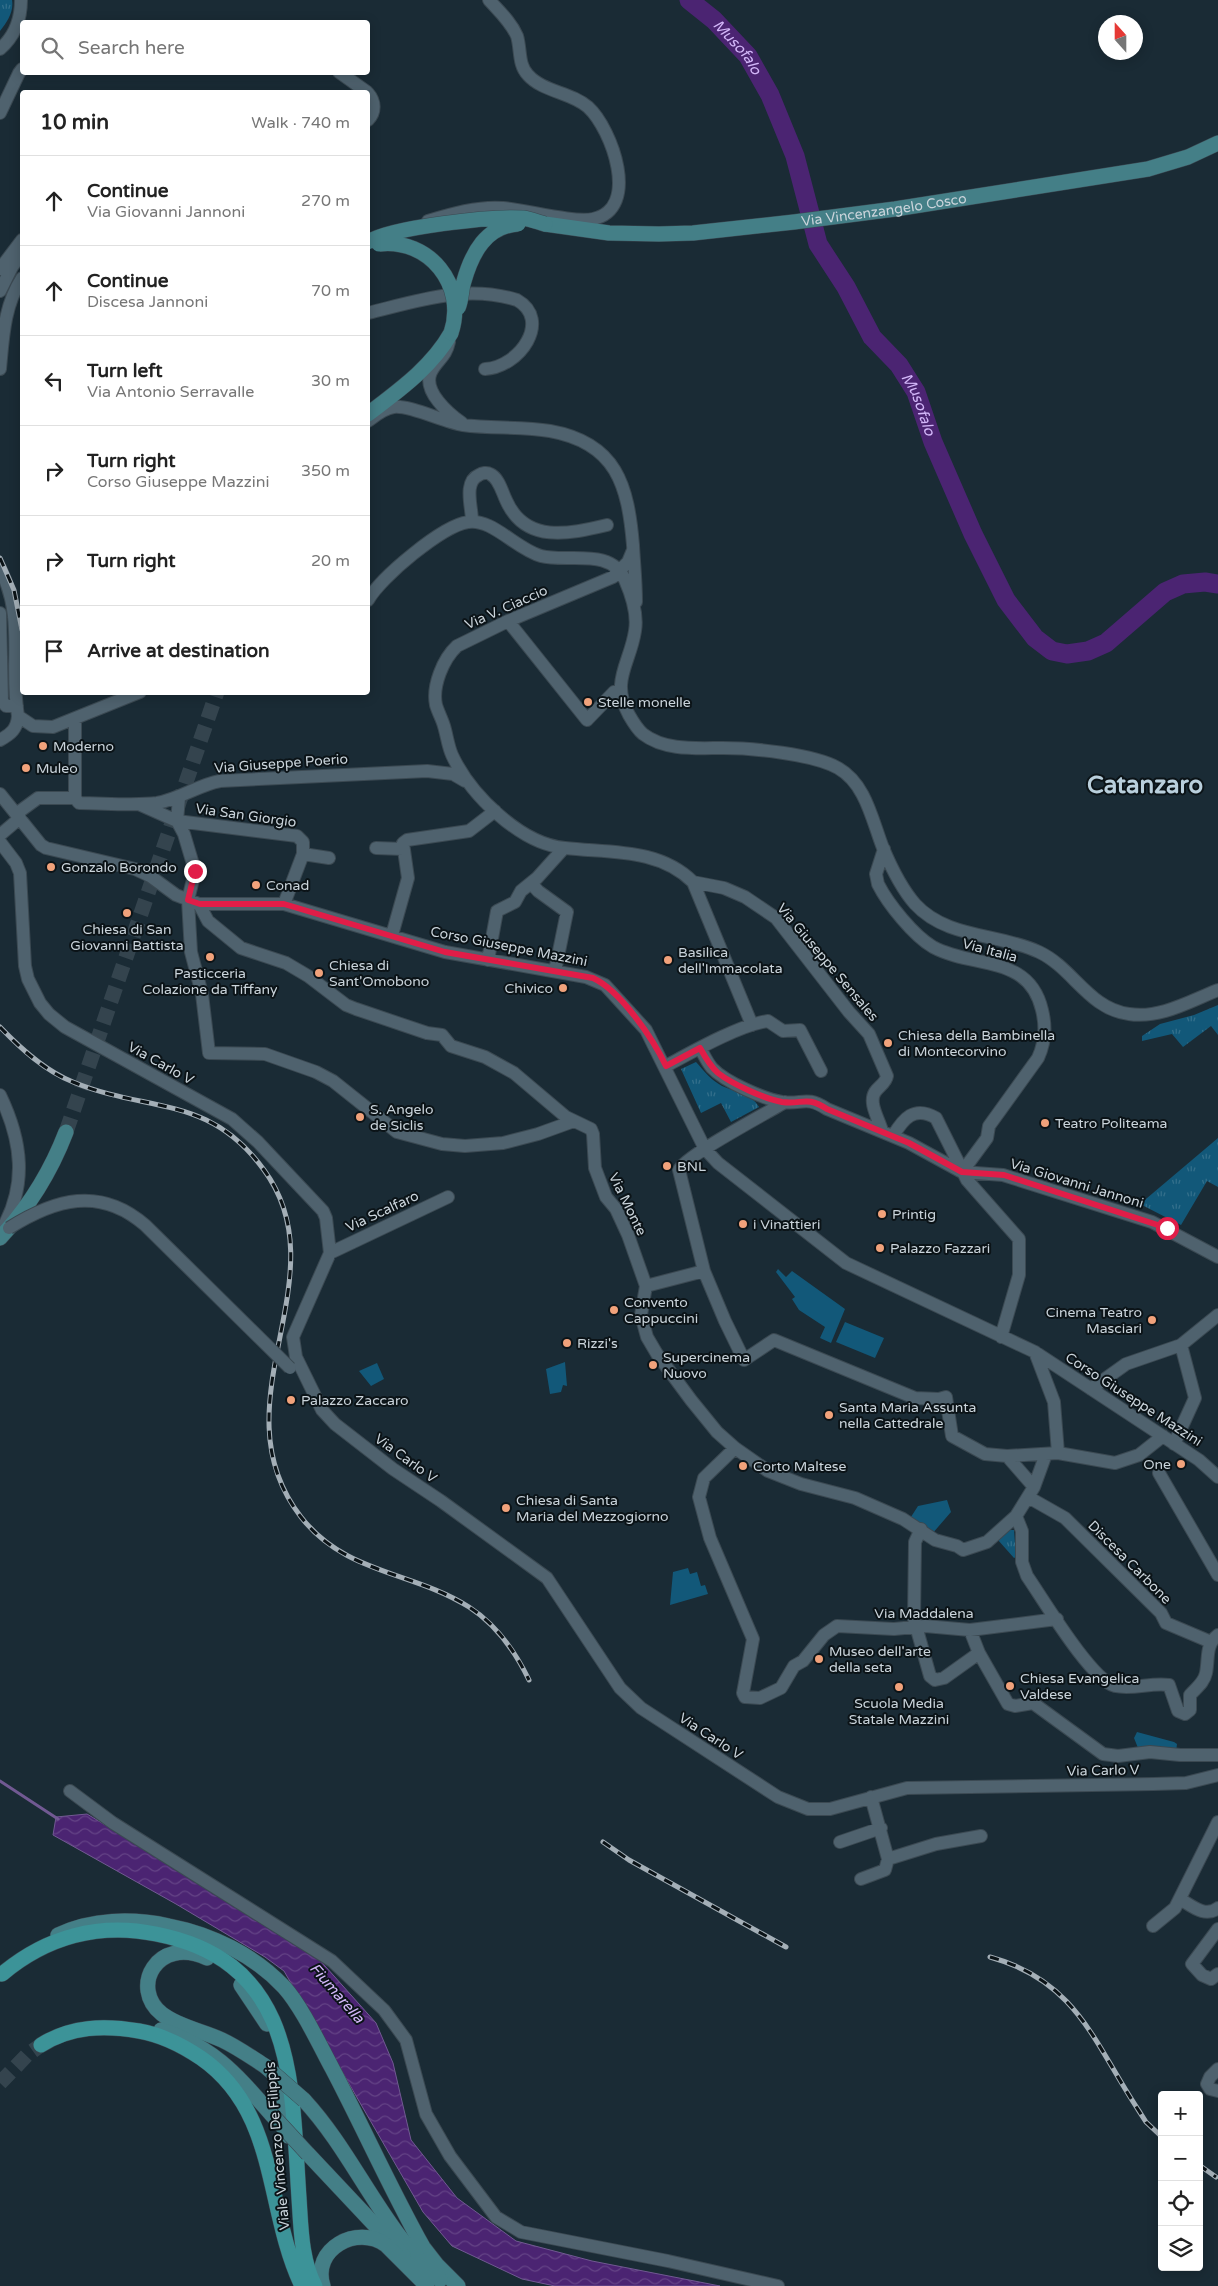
<!DOCTYPE html>
<html lang="en">
<head>
<meta charset="utf-8">
<style>
  :root { --surface:#fff; --page:#f2f2f2; --text:#222; --muted:#767676; --line:#e0e0e0 }
  body { margin:0; font-family:"Varela Round",sans-serif; background:var(--page); color:var(--text) }
  .controls { position:absolute; right:15px; bottom:15px; display:grid; overflow:hidden; border-radius:5px; box-shadow:0 2px 12px #0003 }
  .controls button { width:45px; height:45px; display:grid; place-items:center; padding:0; border:0; border-bottom:1px solid var(--line); background:var(--surface); color:var(--text); font:25px sans-serif }
  .compass { position:absolute; left:1098px; top:15px; width:45px; height:45px; border-radius:50%; background:var(--surface); box-shadow:0 2px 12px #0003; rotate:339deg }
  .stop { position:absolute; width:15px; height:15px; margin:-11px; border:4px solid #e11d48; border-radius:50%; background:#fff }
  .stop.end { background:#e11d48; border-color:#fff; box-shadow:0 1px 5px #0008 }
  .list { margin:0; padding:0; list-style:none }
  h2 { display:flex; justify-content:space-between; align-items:center; height:65px; margin:0; padding:0 20px; font-size:21px }
  h2 small { font-size:16px; font-weight:400; color:var(--muted) }
  .list li { display:grid; grid-template-columns:32px 1fr auto; gap:15px; align-items:center; box-sizing:border-box; height:90px; padding:0 20px; border-top:1px solid var(--line) }
  .list b { display:block; font-size:19px; white-space:nowrap }
  .list p { margin:0; font-size:16px; white-space:nowrap; color:var(--muted) }
  .list em { font-size:16px; font-style:normal; color:var(--muted) }
  .icon { flex:none; width:28px; height:28px; fill:none; stroke:currentColor; stroke-width:2; stroke-linecap:round; stroke-linejoin:round }
  .map { position:relative; flex:none; width:1218px; height:2286px; overflow:hidden }
  .search { position:absolute; background:var(--surface); box-shadow:0 2px 12px #0003; left:20px; top:20px; width:350px; height:55px; display:flex; align-items:center; gap:12px; box-sizing:border-box; padding:0 18px; border-radius:5px; color:var(--muted); font-size:19px }
  .panel { position:absolute; background:var(--surface); box-shadow:0 2px 12px #0003; left:20px; top:90px; width:350px; height:605px; border-radius:5px }
  .map>svg:first-child { display:block }
  .grass { fill:url(#grass-tufts) }
  .garden { fill:#125879 }
  .water { fill:url(#water-waves); stroke:#715992 }
  .lines { fill:none; stroke-linecap:round; stroke-linejoin:round }
  .stream { stroke:#715992; stroke-width:3 }
  .river { stroke:#4b2472; stroke-width:19 }
  .major-tunnel { stroke:#34444e; stroke-width:15; stroke-dasharray:15 8; stroke-linecap:butt }
  .highway-tunnel { stroke:#34444e; stroke-width:15; stroke-dasharray:15 8; stroke-linecap:butt }
  .minor-casing { stroke:#3b4952; stroke-width:14 }
  .major-casing { stroke:#3b4952; stroke-width:16 }
  .highway-casing { stroke:#3b4952; stroke-width:16 }
  .minor { stroke:#4f626e; stroke-width:12 }
  .major { stroke:#447f87; stroke-width:15 }
  .highway { stroke:#3c9398; stroke-width:15 }
  .rail-casing { stroke:#a4afb7; stroke-width:5 }
  .rail { stroke:#0b1317; stroke-width:3; stroke-dasharray:9; stroke-linecap:butt }
  .minor-bridge-casing { stroke:#3b4952; stroke-width:14; stroke-linecap:butt }
  .major-bridge-casing { stroke:#3b4952; stroke-width:16; stroke-linecap:butt }
  .minor-bridge { stroke:#4f626e; stroke-width:12 }
  .major-bridge { stroke:#447f87; stroke-width:15 }
  .route { stroke:#e11d48; stroke-width:6 }
  .poi-dot { fill:#f1a27b; stroke:#0b1317; stroke-width:2 }
  .labels { text-anchor:middle; stroke-width:4; stroke-linejoin:round; paint-order:stroke }
  .street-label { font-size:14px; fill:#cad4db; stroke:#0b1317 }
  .poi-label { font-size:14px; fill:#cad4db; stroke:#0b1317; text-anchor:start }
  .water-label { font-size:15px; font-style:italic; fill:#d2b6f8; stroke:#0b1317 }
  .town-label { font-size:24px; font-weight:bold; fill:#b9cfdc; stroke:#0b1317 }
</style>
</head>
<body>
<div class="map">
<svg width="1218" height="2286" viewBox="0 0 1218 2286">
  <defs>
    <pattern id="grass-tufts" width="24" height="20" patternUnits="userSpaceOnUse" patternTransform="scale(1.25)"><rect width="24" height="20" fill="#125879"/><path d="M3 7l-1-3M5 7V3M7 7l1-3M15 17l-1-3M17 17v-4M19 17l1-3" fill="none" stroke="#336f8b"/></pattern>
    <pattern id="water-waves" width="16" height="10" patternUnits="userSpaceOnUse" patternTransform="scale(1.25)"><rect width="16" height="10" fill="#4b2472"/><path d="M0 5q4-4 8 0t8 0" fill="none" stroke="#644386"/></pattern>
  </defs>
  <rect width="100%" height="100%" fill="#1a2b35"/>
  <path class="grass" d="M0,0H12C14,12 7,22 0,31Z
    M1218,1005V1035L1211,1026L1183,1047L1172,1034L1142,1041V1036L1160,1024L1194,1015Z
    M696,1062C704,1071 711,1080 722,1086C735,1092 752,1094 759,1107L731,1122L721,1103L701,1113L681,1069Z
    M1218,1138V1187L1207,1181L1181,1225L1140,1204Z
    M1010,1530H1014L1016,1557L1014,1558L998,1540Z"/>
  <path class="garden" d="M778,1269L786,1277L792,1271L845,1309L831,1343L820,1338L825,1327L799,1310L792,1299L795,1297L776,1272Z
    M845,1322L884,1338L875,1358L836,1342Z
    M565,1362L567,1386L563,1385L561,1392L550,1394L546,1369Z
    M377,1363L384,1379L371,1386L359,1371Z
    M947,1500L951,1512L932,1534L909,1520L918,1506Z
    M688,1568L690,1574L697,1572L701,1586L705,1585L708,1594L670,1605L673,1572Z
    M1137,1732L1174,1742L1177,1744L1176,1752L1138,1748L1134,1738Z"/>
  <path class="water" d="M87,1814L253,1914L317,1957L376,2023L393,2063L411,2140L457,2198L516,2241L592,2261L720,2286H555L522,2279L452,2246L423,2212L284,1971L265,1957L176,1904L53,1835L56,1817Z"/>
  <g class="lines">
    <path class="stream" d="M0,1781L58,1819"/>
    <path class="river" id="s1" d="M689,0L714,20L748,56L770,95L795,156L818,244L846,287L872,337L899,365L916,392L933,442L973,534L1006,600L1035,638L1052,651L1067,654L1088,651L1106,643L1165,592L1183,584L1205,582L1218,584"/>
    <path class="major-tunnel" d="M66,1132L217,692"/>
    <path class="highway-tunnel" d="M0,2083L27,2055L41,2045"/>
    <defs>
      <path id="minor" d="M0,49C15,36 21,20 21,0
        M339,72L367,92
        M368,93C375,101 376,112 368,120
        M0,113L19,73L22,69
        M428,221C451,214 478,206 503,208C526,210 573,223 593,219C641,209 612,129 588,107C571,92 543,92 528,75C518,65 521,49 517,36C511,22 499,11 489,0
        M0,269L22,240
        M0,291L12,267L22,253
        M368,313C417,301 466,284 517,300C552,320 520,367 485,369
        M449,342C446,357 437,360 431,372C422,391 449,414 462,423
        M0,369C3,337 4,306 22,278
        M368,421C376,415 384,408 394,407C410,405 444,422 463,425C492,429 522,426 550,431C617,443 628,486 633,545C634,564 636,582 636,602
        M472,521C472,507 463,482 479,475C482,473 487,472 490,474C499,478 502,492 506,500C525,544 569,534 607,525
        M633,550L628,562L613,577L508,621L457,646C443,659 432,686 436,705C438,712 442,719 444,726C447,736 448,746 452,755C470,794 520,844 565,848C610,853 659,848 693,882L752,1025
        M0,568C26,621 9,662 18,716C17,729 11,734 0,740
        M368,600C381,577 442,526 468,522C492,518 516,549 541,556C568,563 611,547 625,580C632,596 638,614 635,631C630,664 610,681 629,715C633,722 637,729 643,734C665,751 697,748 723,748C752,748 813,754 838,768C866,784 872,820 883,848C891,867 901,888 915,904C947,939 999,933 1039,952C1073,968 1089,1009 1129,1014C1160,1019 1190,1001 1218,990
        M0,613L2,701L6,706H17
        M508,621L587,720L614,692L620,691
        M18,716L33,726L53,727L140,692
        M75,719V798
        M0,794L41,845L46,848L135,869L150,876L176,895L199,904H284L445,952L586,977L605,985L646,1030L705,1149L718,1163L846,1263L1035,1352L1199,1460L1218,1477
        M179,798L177,821L184,834L195,871L188,900L191,952L202,994L209,1053L265,1054L316,1072L333,1081L397,1132L442,1144L465,1146L503,1143L538,1134L574,1121
        M141,805L177,821L297,836L303,842V854L284,904
        M16,814L38,798H75L79,803C103,803 134,806 157,803C180,799 198,785 220,781L427,771L453,774L465,781
        M0,835L20,818
        M0,842L16,863L20,873L25,966L28,979L40,1003L49,1014L65,1027L232,1119L258,1142L323,1211L326,1218L330,1253L293,1337L296,1357L322,1410L335,1424L393,1469L441,1501L547,1578L620,1688L641,1708L778,1797L808,1809H830L907,1788L1154,1784L1186,1783L1218,1775
        M376,848L403,849
        M884,849L876,874L878,884C888,904 914,936 933,947C974,969 1029,954 1042,1010C1046,1026 1045,1043 1038,1058L989,1126L987,1138L962,1172
        M303,854L329,858
        M693,882L724,888L745,897L776,918L849,1012L869,1034L887,1076C886,1083 879,1086 875,1092C868,1103 879,1119 882,1131
        M531,883L538,891L567,912L555,971
        M199,904L208,921L241,948L286,963L308,976L346,1005L356,1009L427,1033L442,1035L451,1046L485,1057L514,1073L566,1117L591,1129L593,1134L595,1168L606,1197L616,1209L628,1235L646,1286L641,1315L647,1337L657,1354L691,1400L717,1432L735,1448L768,1471L801,1484L855,1498L903,1519L935,1540L957,1546L963,1550L987,1542L1016,1516L1034,1487L1046,1454
        M392,935L408,878L403,843L407,840L469,831L495,811
        M488,960L497,911L515,902L521,891L537,878L564,848
        M700,1048C704,1055 707,1062 712,1068C725,1082 764,1099 782,1102C803,1105 805,1095 827,1109L909,1143L962,1172L1003,1175L1152,1222L1218,1257
        M666,1066C692,1052 739,1025 768,1021L783,1031L800,1030L821,1071
        M0,1095C22,1141 28,1185 1,1231
        M785,1102C769,1112 683,1157 679,1170L704,1271L725,1321L744,1360L774,1340L915,1398L939,1399L946,1397L952,1436L985,1454L1007,1456L1058,1453L1115,1463L1139,1455L1163,1436
        M893,1136C903,1119 914,1105 936,1118L967,1180L1019,1239V1275L1001,1337
        M330,1253L448,1197
        M646,1286L704,1271
        M1035,1352L1054,1402L1058,1453
        M1091,1389L1126,1364L1181,1345L1218,1315
        M1174,1444L1195,1398L1181,1345
        M735,1448L704,1478L699,1497L710,1538L753,1639L743,1693L745,1697L760,1698L781,1688L794,1666L803,1661L824,1635L837,1626L894,1629L925,1626L970,1630L1057,1619
        M1007,1456L1034,1487
        M1159,1473L1218,1575
        M1028,1497L1065,1518L1161,1613L1166,1623L1211,1642
        M1016,1516L1022,1531V1562L1027,1576C1043,1599 1091,1680 1115,1686C1133,1690 1152,1682 1169,1685L1178,1711L1185,1714L1190,1710V1695C1196,1688 1204,1683 1206,1673C1209,1658 1205,1645 1218,1635
        M921,1529L915,1542L914,1619L930,1676L935,1680L944,1678L979,1653
        M970,1630L979,1653L1008,1704L1015,1706L1033,1703L1103,1754L1118,1756L1150,1752L1180,1755H1218
        M70,1791L113,1823L332,1961L384,2010L406,2040L426,2114L450,2156L496,2217L521,2232L668,2261L778,2286
        M871,1797L888,1859
        M840,1842L881,1828
        M861,1879L885,1870L888,1859L936,1844L981,1836
        M1180,1899C1192,1906 1205,1918 1218,1908
        M1153,1926L1175,1908L1218,1822
        M1218,1929L1192,1964L1202,1975L1211,1979L1218,1974
        M1218,2069L1210,2077L1207,2084L1210,2089L1218,2091"/>
      <g id="major">
        <path id="s2" d="M545,224L609,233L659,234L693,233L794,222L895,209L1148,169L1188,157L1218,143"/>
        <path d="M368,414C398,391 432,367 451,333"/>
        <path d="M0,1238C29,1207 51,1171 66,1132"/>
        <path d="M58,1935C92,1919 132,1918 169,1926C211,1934 254,1955 284,1987C302,2007 319,2044 332,2068C363,2127 390,2188 423,2247L437,2265L458,2286"/>
        <path d="M207,1958C157,1935 129,1988 162,2014C179,2027 203,2031 222,2040C237,2047 251,2057 265,2066"/>
        <path d="M241,1985L267,2024"/>
        <path d="M161,2030C214,2047 236,2074 272,2115"/>
        <path d="M283,2089L288,2136"/>
        <path d="M304,2100C355,2155 382,2231 440,2280"/>
        <path d="M308,2154L403,2255"/>
        <path d="M323,2286C311,2249 357,2224 386,2245L427,2286"/>
      </g>
      <path id="highway" d="M2,1974C46,1937 99,1922 156,1934C298,1962 291,2082 299,2198C301,2227 301,2260 315,2286
        M41,2045C71,2026 104,2025 139,2031C162,2035 182,2045 201,2058C279,2112 265,2209 302,2286"/>
    </defs>
    <use href="#minor" class="minor-casing"/>
    <use href="#major" class="major-casing"/>
    <use href="#highway" class="highway-casing"/>
    <use href="#minor" class="minor"/>
    <use href="#major" class="major"/>
    <use href="#highway" class="highway"/>
    <defs>
      <path id="rail" d="M0,558L14,590L22,630
        M0,1027C21,1049 45,1071 73,1082C148,1113 209,1094 264,1170C343,1278 213,1403 301,1517C345,1574 412,1571 469,1607C497,1625 515,1651 529,1680
        M603,1842L629,1860L786,1947
        M990,1957C1077,1981 1094,2043 1139,2111L1146,2122L1162,2137
        M1199,2165L1216,2177"/>
    </defs>
    <use href="#rail" class="rail-casing"/>
    <use href="#rail" class="rail"/>
    <defs>
      <path id="minor-bridge" d="M9,1228C55,1199 100,1186 145,1225L290,1368"/>
      <path id="major-bridge" d="M368,242C392,227 492,216 523,218C530,219 538,222 545,224
        M379,244C429,238 467,285 451,333
        M458,308C462,299 461,290 464,281C472,253 486,226 518,224
        M265,2066L304,2100
        M272,2115L308,2154"/>
    </defs>
    <use href="#minor-bridge" class="minor-bridge-casing"/>
    <use href="#major-bridge" class="major-bridge-casing"/>
    <use href="#minor-bridge" class="minor-bridge"/>
    <use href="#major-bridge" class="major-bridge"/>
  </g>
  <g class="lines">
    <path class="route" d="M195,871L188,900L200,904H284L445,952L593,978C621,991 653,1039 666,1066L700,1048C705,1057 710,1066 718,1073C732,1084 765,1099 782,1102C803,1105 805,1095 827,1109L909,1143L962,1172L1004,1175L1167,1228"/>
  </g>
  <g class="poi-dot">
    <circle cx="588" cy="702" r="5"/>
    <circle cx="43" cy="746" r="5"/>
    <circle cx="26" cy="768" r="5"/>
    <circle cx="51" cy="867" r="5"/>
    <circle cx="256" cy="885" r="5"/>
    <circle cx="127" cy="913" r="5"/>
    <circle cx="210" cy="957" r="5"/>
    <circle cx="668" cy="960" r="5"/>
    <circle cx="319" cy="973" r="5"/>
    <circle cx="563" cy="988" r="5"/>
    <circle cx="888" cy="1043" r="5"/>
    <circle cx="360" cy="1117" r="5"/>
    <circle cx="1045" cy="1123" r="5"/>
    <circle cx="667" cy="1166" r="5"/>
    <circle cx="882" cy="1214" r="5"/>
    <circle cx="743" cy="1224" r="5"/>
    <circle cx="880" cy="1248" r="5"/>
    <circle cx="614" cy="1310" r="5"/>
    <circle cx="1152" cy="1320" r="5"/>
    <circle cx="567" cy="1343" r="5"/>
    <circle cx="653" cy="1365" r="5"/>
    <circle cx="291" cy="1400" r="5"/>
    <circle cx="829" cy="1415" r="5"/>
    <circle cx="1181" cy="1464" r="5"/>
    <circle cx="743" cy="1466" r="5"/>
    <circle cx="506" cy="1508" r="5"/>
    <circle cx="819" cy="1659" r="5"/>
    <circle cx="1010" cy="1686" r="5"/>
    <circle cx="899" cy="1687" r="5"/>
  </g>
  <g class="labels">
    <g class="street-label">
      <text dy="5" stroke="none"><textPath href="#s2" startOffset="341">Via Vincenzangelo Cosco</textPath></text>
      <text transform="translate(506 607) rotate(-24)" y="5">Via V. Ciaccio</text>
      <text transform="translate(281 763) rotate(-4)" y="5">Via Giuseppe Poerio</text>
      <text transform="translate(246 815) rotate(8)" y="5">Via San Giorgio</text>
      <text transform="translate(509 946) rotate(11)" y="5">Corso Giuseppe Mazzini</text>
      <text transform="translate(990 950) rotate(15)" y="5">Via Italia</text>
      <text transform="translate(828 962) rotate(50)" y="5">Via Giuseppe Sensales</text>
      <text transform="translate(161 1063) rotate(29)" y="5">Via Carlo V</text>
      <text transform="translate(1077 1183) rotate(17)" y="5">Via Giovanni Jannoni</text>
      <text transform="translate(628 1204) rotate(64)" y="5">Via Monte</text>
      <text transform="translate(382 1211) rotate(-25)" y="5">Via Scalfaro</text>
      <text transform="translate(1134 1399) rotate(33)" y="5">Corso Giuseppe Mazzini</text>
      <text transform="translate(406 1458) rotate(36)" y="5">Via Carlo V</text>
      <text transform="translate(1130 1562) rotate(45)" y="5">Discesa Carbone</text>
      <text x="924" y="1618">Via Maddalena</text>
      <text transform="translate(711 1736) rotate(33)" y="5">Via Carlo V</text>
      <text transform="translate(1103 1770) rotate(-1)" y="5">Via Carlo V</text>
      <text transform="translate(277 2146) rotate(-95)" y="5">Viale Vincenzo De Filippis</text>
    </g>
    <g class="poi-label">
      <text x="598" y="707">Stelle monelle</text>
      <text x="53" y="751">Moderno</text>
      <text x="36" y="773">Muleo</text>
      <text x="61" y="872">Gonzalo Borondo</text>
      <text x="266" y="890">Conad</text>
      <text x="127" y="934" text-anchor="middle">Chiesa di San<tspan x="127" dy="16">Giovanni Battista</tspan></text>
      <text x="678" y="957">Basilica<tspan x="678" dy="16">dell'Immacolata</tspan></text>
      <text x="329" y="970">Chiesa di<tspan x="329" dy="16">Sant'Omobono</tspan></text>
      <text x="210" y="978" text-anchor="middle">Pasticceria<tspan x="210" dy="16">Colazione da Tiffany</tspan></text>
      <text x="553" y="993" text-anchor="end">Chivico</text>
      <text x="898" y="1040">Chiesa della Bambinella<tspan x="898" dy="16">di Montecorvino</tspan></text>
      <text x="370" y="1114">S. Angelo<tspan x="370" dy="16">de Siclis</tspan></text>
      <text x="1055" y="1128">Teatro Politeama</text>
      <text x="677" y="1171">BNL</text>
      <text x="892" y="1219">Printig</text>
      <text x="753" y="1229">i Vinattieri</text>
      <text x="890" y="1253">Palazzo Fazzari</text>
      <text x="624" y="1307">Convento<tspan x="624" dy="16">Cappuccini</tspan></text>
      <text x="1142" y="1317" text-anchor="end">Cinema Teatro<tspan x="1142" dy="16">Masciari</tspan></text>
      <text x="577" y="1348">Rizzi's</text>
      <text x="663" y="1362">Supercinema<tspan x="663" dy="16">Nuovo</tspan></text>
      <text x="301" y="1405">Palazzo Zaccaro</text>
      <text x="839" y="1412">Santa Maria Assunta<tspan x="839" dy="16">nella Cattedrale</tspan></text>
      <text x="1171" y="1469" text-anchor="end">One</text>
      <text x="753" y="1471">Corto Maltese</text>
      <text x="516" y="1505">Chiesa di Santa<tspan x="516" dy="16">Maria del Mezzogiorno</tspan></text>
      <text x="829" y="1656">Museo dell'arte<tspan x="829" dy="16">della seta</tspan></text>
      <text x="1020" y="1683">Chiesa Evangelica<tspan x="1020" dy="16">Valdese</tspan></text>
      <text x="899" y="1708" text-anchor="middle">Scuola Media<tspan x="899" dy="16">Statale Mazzini</tspan></text>
    </g>
    <g class="water-label">
      <text dy="5" stroke="none"><textPath href="#s1" startOffset="68">Musofalo</textPath></text>
      <text dy="5" stroke="none"><textPath href="#s1" startOffset="474">Musofalo</textPath></text>
      <text transform="translate(337 1993) rotate(49)" y="5">Fiumarella</text>
    </g>
    <g class="town-label">
      <text x="1145" y="793">Catanzaro</text>
    </g>
  </g>
</svg>
<div class="controls">
<button>+</button>
<button>−</button>
<button><svg class="icon" aria-label="locate" viewBox="0 0 24 24"><circle cx="12" cy="12" r="6"/><path d="M12 2v4M12 18v4M2 12h4M18 12h4"/></svg></button>
<button><svg class="icon" aria-label="layers" viewBox="0 0 24 24"><path d="M12 4l9 5-9 5-9-5zM3 14l9 5 9-5"/></svg></button>
</div>
<svg class="compass" viewBox="-18 -18 36 36"><path d="M0-13l5 13h-10z" fill="#e53935"/><path d="M0 13l5-13h-10z" fill="#767676"/></svg>
<div class="stop" style="left:1167px;top:1228px"></div>
<div class="stop end" style="left:195px;top:871px"></div>
<div class="search"><svg class="icon" aria-label="search" viewBox="0 0 24 24"><circle cx="10" cy="10" r="6"/><path d="M15 15l6 6"/></svg>Search here</div>
<section class="panel">
<h2>10 min<small>Walk · 740 m</small></h2>
<ul class="list">
<li><svg class="icon" aria-label="ahead" viewBox="0 0 24 24"><path d="M12 20V5M6 11l6-6 6 6"/></svg><div><b>Continue</b><p>Via Giovanni Jannoni</p></div><em>270 m</em></li>
<li><svg class="icon" aria-label="ahead" viewBox="0 0 24 24"><path d="M12 20V5M6 11l6-6 6 6"/></svg><div><b>Continue</b><p>Discesa Jannoni</p></div><em>70 m</em></li>
<li><svg class="icon" aria-label="left" viewBox="0 0 24 24"><path d="M17 20v-9H6M10 6l-5 5 5 5"/></svg><div><b>Turn left</b><p>Via Antonio Serravalle</p></div><em>30 m</em></li>
<li><svg class="icon" aria-label="right" viewBox="0 0 24 24"><path d="M7 20v-9h11M14 6l5 5-5 5"/></svg><div><b>Turn right</b><p>Corso Giuseppe Mazzini</p></div><em>350 m</em></li>
<li><svg class="icon" aria-label="right" viewBox="0 0 24 24"><path d="M7 20v-9h11M14 6l5 5-5 5"/></svg><div><b>Turn right</b></div><em>20 m</em></li>
<li><svg class="icon" aria-label="arrive" viewBox="0 0 24 24"><path d="M6 21V4h12l-3 4 3 4H6"/></svg><div><b>Arrive at destination</b></div></li>
</ul>
</section>
</div>
</body>
</html>
